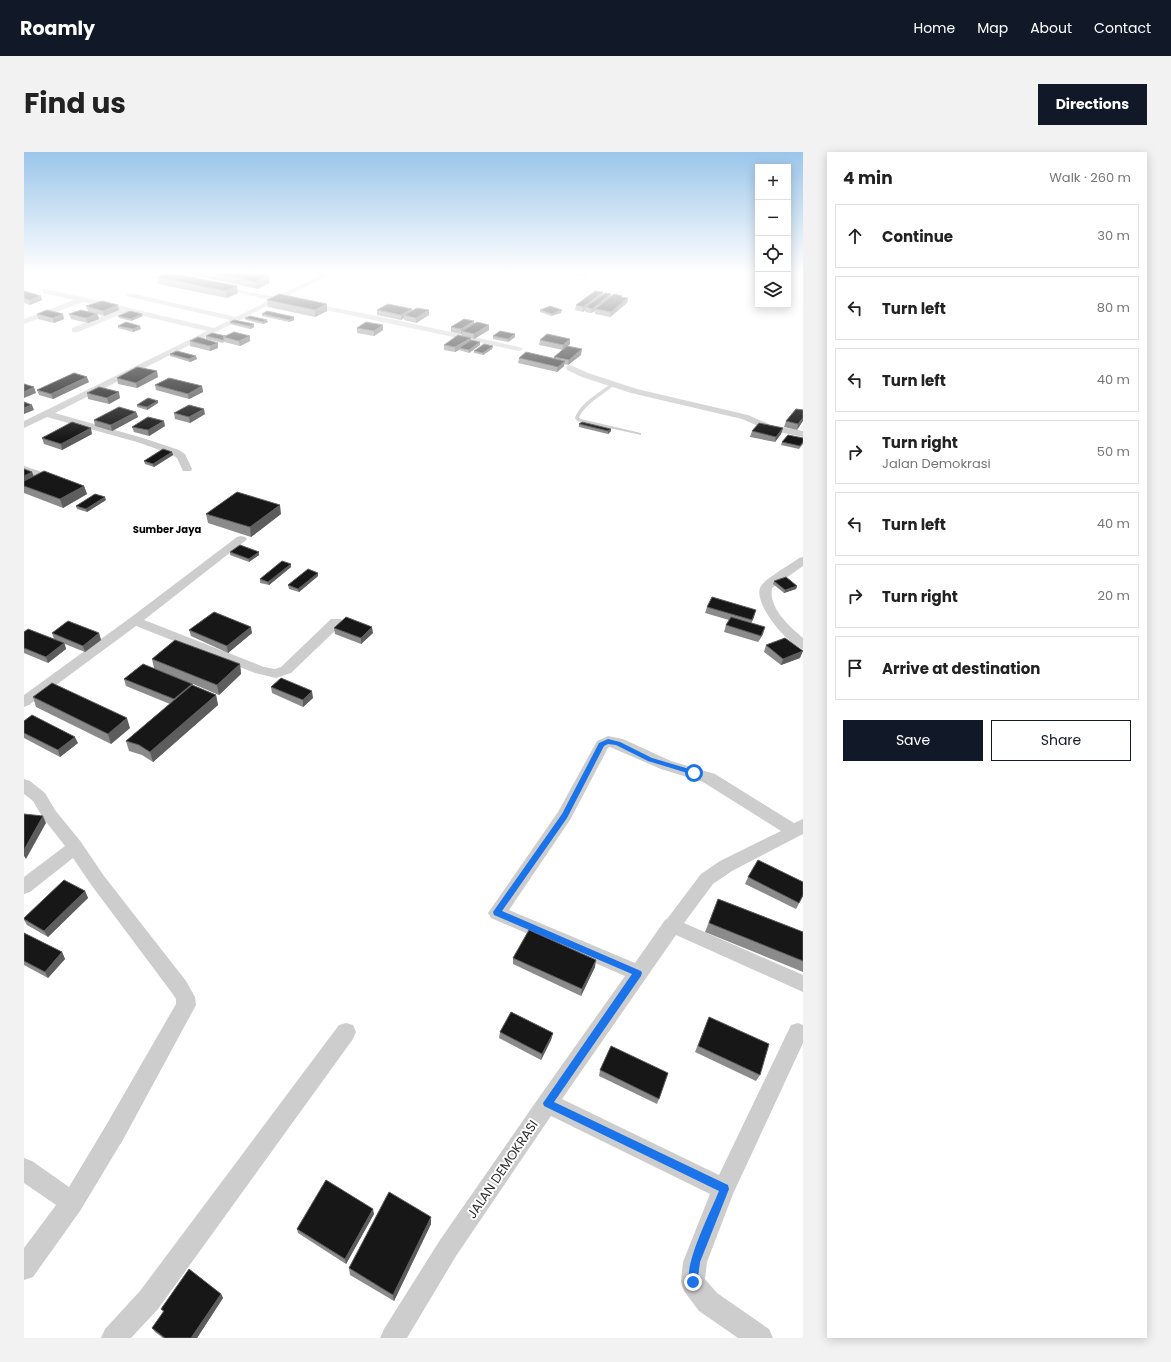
<!DOCTYPE html>
<html lang="en">
<head>
<meta charset="utf-8">
<style>
  :root { --surface:#fff; --page:#f2f2f2; --text:#222; --muted:#767676; --line:#e0e0e0; --accent:#111827 }
  body { margin:0; font-family:Poppins,sans-serif; background:var(--page); color:var(--text) }
  .controls { position:absolute; right:12px; top:12px; display:grid; overflow:hidden; border-radius:0px; box-shadow:0 2px 10px #0003 }
  .controls button { width:36px; height:36px; display:grid; place-items:center; padding:0; border:0; border-bottom:1px solid var(--line); background:var(--surface); color:var(--text); font:20px sans-serif }
  .stop { position:absolute; width:12px; height:12px; margin:-9px; border:3px solid #1a73e8; border-radius:50%; background:#fff }
  .stop.end { background:#1a73e8; border-color:#fff; box-shadow:0 1px 4px #0008 }
  .list { margin:0; padding:0; list-style:none }
  h2 { display:flex; justify-content:space-between; align-items:center; height:52px; margin:0; padding:0 16px; font-size:17px }
  h2 small { font-size:13px; font-weight:400; color:var(--muted) }
  .list li { display:grid; grid-template-columns:26px 1fr auto; gap:12px; align-items:center; box-sizing:border-box; height:64px; margin:0 8px 8px; padding:0 8px; border:1px solid var(--line); border-radius:0px }
  .list b { display:block; font-size:15px; white-space:nowrap }
  .list p { margin:0; font-size:13px; white-space:nowrap; color:var(--muted) }
  .list em { font-size:13px; font-style:normal; color:var(--muted) }
  .actions { display:flex; gap:8px; padding:12px 16px }
  .actions a { flex:1; padding:9px 0; border:1px solid var(--accent); border-radius:0px; text-align:center; font-size:14px; color:var(--accent) }
  .actions .main { background:var(--accent); color:#fff }
  .icon { flex:none; width:22px; height:22px; fill:none; stroke:currentColor; stroke-width:2; stroke-linecap:round; stroke-linejoin:round }
  .map { position:relative; flex:none; width:779px; height:1186px; overflow:hidden; border-radius:0px }
  header { display:flex; align-items:center; gap:24px; box-sizing:border-box; height:56px; padding:0 20px; background:var(--accent); color:#fff }
  header strong { font-size:19px }
  nav { display:flex; gap:22px; margin-inline-start:auto; font-size:14px }
  .intro { display:flex; align-items:center; justify-content:space-between; box-sizing:border-box; height:96px; padding:0 24px }
  h1 { margin:0; font-size:28px }
  .button { padding:10px 18px; border-radius:0px; background:var(--accent); color:#fff; font-size:14px; font-weight:700 }
  main { display:flex; gap:24px; padding:0 24px }
  aside { flex:1; background:var(--surface); border-radius:0px; box-shadow:0 2px 10px #0003 }
  .map>svg:first-child { display:block }
  .lines { fill:none; stroke-linecap:round; stroke-linejoin:round }
  .service { fill:#cdcdcd; fill-rule:evenodd }
  .minor { fill:#cdcdcd; fill-rule:evenodd }
  .wall { fill:#8b8b8b }
  .shaded-wall { fill:#5d5d5d }
  .building { fill:#171717; stroke:#5d5d5d }
  .route { fill:#1a73e8 }
  .labels { text-anchor:middle; stroke-width:4; stroke-linejoin:round; paint-order:stroke }
  .far-neighbourhood-label { font-size:10px; font-weight:bold; fill:#000; stroke:#fff }
  .near-street-label { font-size:13px; fill:#303030; stroke:#fff }
</style>
</head>
<body>
<header>
<strong>Roamly</strong>
<nav><a>Home</a><a>Map</a><a>About</a><a>Contact</a></nav>
</header>
<div class="intro"><h1>Find us</h1><a class="button">Directions</a></div>
<main>
<div class="map">
<svg width="779" height="1186" viewBox="0 0 779 1186">
  <rect width="100%" height="100%" fill="#fff"/>
  <g class="lines">
    <path class="service" d="M588,231L591,232C580,243 561,251 555,266L557,267L617,281V283L553,269L551,266C557,250 575,241 588,231Z"/>
    <path class="minor" d="M301,121H309L31,261L119,286L155,298L161,302L168,317L167,319H159L153,306L147,302L113,290L23,265L0,276V269L183,179L102,160L54,180H48V176L93,158L59,150L0,172V167L50,148L19,141V137L59,145L190,176L206,168L106,145L102,143L106,141L212,165L246,148L193,136V134L252,145Z
      M280,150L358,165L495,195L499,197L495,199L283,154H280Z
      M546,213L564,221L613,237L724,263L747,273L779,279V285L741,277L718,267L607,241L558,225L543,218L542,216L543,214Z
      M0,314L36,326L37,328L32,331L0,320Z
      M217,384L221,385L223,387L221,389L120,468L240,515L251,517L257,515L307,467H317L318,470L317,473L267,521L252,526L231,521L112,474L5,553L0,555V543L106,466L213,385Z
      M779,405V414L748,436C744,456 766,475 779,486V497C764,493 727,450 737,434C741,427 767,412 775,406Z
      M584,584L599,587L647,609L691,622L770,671L779,667V682L708,719L689,732L660,771L779,823V840L652,783L538,947L695,1023L767,873L774,871L779,873V891L709,1042L683,1110L681,1127L693,1141L745,1177L749,1186H714L675,1159L660,1139L657,1130L659,1110L686,1042L527,964L432,1104L383,1186H356L360,1177L416,1088L516,944L601,824L467,766L464,761L534,660L573,589ZM586,595L637,617L679,630L757,679L696,709L677,722L643,767L641,768L611,811L485,758L546,668L584,596Z
      M0,627L6,629L21,641L31,658L57,690L80,724L162,829L171,845L172,853L100,986L56,1059L9,1125L0,1128V1096L32,1053L0,1031V1006L8,1009L45,1035L84,970L152,852V847L148,841L68,734L49,706L6,740L0,742V725L41,694L19,666L9,649L0,642Z
      M322,871L329,873L332,880L329,887L134,1157L107,1186H77L81,1177L116,1139L315,873Z"/>
  </g>
  <path class="wall" d="M161,121H228L245,124V131L233,137Z
    M547,121H564L560,124L547,122Z
    M133,125L214,141L203,146L134,132Z
    M0,139L17,144L18,148L6,153L0,151Z
    M587,142L586,145L598,144V145L604,146L603,151L586,165L571,162V159L567,161L561,160V158L559,160L551,158L552,153L578,143Z
    M243,148L303,152V159L291,165L244,155Z
    M62,154L95,158L80,164L74,162L75,167L64,171L47,167L45,162L64,159Z
    M353,158L388,159L405,158V163L392,171L380,168V166L377,168L353,163Z
    M516,158L537,161L527,164L516,160Z
    M13,162L40,167L30,171L14,167Z
    M238,162L270,165V168L265,170L238,164Z
    M94,164H119L107,169L95,166Z
    M221,166L244,170L239,172L222,168Z
    M206,170L230,172V175L226,177L206,172Z
    M450,172L465,178L450,187L447,186V188L456,193L445,201L435,198L431,200L420,198V193L438,184V182H437L427,180V175Z
    M94,174L117,177L109,180L94,176Z
    M333,176L359,178L350,184L333,181Z
    M182,184H202L226,189L216,194L200,190L199,191L182,187Z
    M469,184L491,185L484,190L469,187Z
    M546,187V192L539,198L515,193L516,188Z
    M166,189L194,191V196L186,199L166,194Z
    M469,194L468,197L459,203L450,201V199Z
    M146,202L173,207L166,210L146,204Z
    M557,203L544,213L540,212V214L533,220L494,211L495,206L530,207V205Z
    M134,225L113,236L94,232L93,226Z
    M65,230L29,247L15,243L13,238Z
    M131,233L178,234L179,240L165,247L132,238Z
    M63,241L96,246L85,252L64,247Z
    M134,251L123,258L113,255V253Z
    M779,258L773,278L760,275L762,269Z
    M112,260L114,265L88,279L71,274L70,268Z
    M150,261L181,262L166,271L151,267Z
    M555,272L587,279L584,282L555,275Z
    M141,274L125,284L110,280L108,275Z
    M759,276L757,282L751,290L726,285L728,279Z
    M68,282L38,298L20,292L18,286Z
    M779,286V292L775,297L757,293L758,290Z
    M148,300L149,303L130,315L121,312L120,309Z
    M0,317L8,320L10,324L60,334L63,342L39,356L0,341Z
    M82,348L63,360L53,357L52,354Z
    M182,362H257L227,385L184,371Z
    M206,400L235,403L225,410L206,403Z
    M267,412V415L245,433L236,431V427Z
    M294,421V424L275,440L265,437L264,433Z
    M750,429L773,434L772,437L760,441L749,432Z
    M683,455L730,465L727,471L739,482L734,490L700,480L702,473L705,468L681,461Z
    M310,476L349,481L337,492L311,482Z
    M165,478L228,481L204,501L167,484Z
    M0,480L30,487L28,481H75L77,488L61,500L41,492L42,497L24,511L0,501Z
    M742,493L776,506L757,513L740,500Z
    M128,507L216,512L217,522L195,543L169,532V533L192,543L194,553L129,610L118,603L105,599L102,589L146,552L102,534L100,527L130,516Z
    M247,535L289,546L279,555L248,541Z
    M9,545L106,576L87,592L12,555Z
    M0,569L54,591L36,605L0,586Z
    M724,725L779,744L772,757L721,732Z
    M61,739L64,746L24,785L3,773L0,768V766Z
    M694,747L779,780V820L681,780Z
    M0,781L38,800L41,807L24,826L0,813Z
    M489,806L571,815L557,844L489,812Z
    M685,865L736,923L732,929L671,900Z
    M476,880L529,881L527,888L517,908L475,886Z
    M576,918L635,947L633,952L575,924Z
    M350,1062L322,1112L274,1081L273,1077Z
    M407,1072L370,1149L326,1123L325,1116Z
    M197,1142L199,1146L173,1186H139L131,1180L128,1176L139,1160L137,1157Z"/>
  <path class="shaded-wall" d="M561,121H564L560,124V122Z
    M245,124V131L233,137L232,130Z
    M213,134L214,141L203,146L202,139Z
    M579,140L578,145L562,155L561,158L559,160V155Z
    M587,142L586,147L571,157V159L567,161L568,157Z
    M17,144L18,148L6,153L5,148Z
    M604,146L603,151L586,165L587,160Z
    M303,152V159L291,165V158Z
    M94,153L95,158L80,164L79,159Z
    M388,157V162L380,163V166L377,168V163Z
    M405,158V163L392,171V166Z
    M538,158L537,161L527,164L528,162Z
    M39,162L40,167L30,171L29,166Z
    M73,162L75,167L64,171L62,166Z
    M118,162L119,164L107,169V167Z
    M270,165V168L265,170V168Z
    M243,168L244,170L239,172V170Z
    M450,169V174L438,179V182H437V177Z
    M230,172V175L226,177V174Z
    M359,173V178L350,184V179Z
    M465,173V178L450,187V182Z
    M116,174L117,177L109,180V177Z
    M491,182V185L484,190V187Z
    M226,184V189L216,194L215,189Z
    M447,186V191L435,196V198L431,200V195Z
    M546,187V192L539,198V193Z
    M456,190V193L445,201V198Z
    M194,191V196L186,199V194Z
    M469,194L468,197L459,203V201Z
    M558,197L557,203L544,213L545,208Z
    M172,204L173,207L166,210L165,207Z
    M541,209L540,214L533,220L534,215Z
    M133,219L134,225L113,236L112,231Z
    M63,225L65,230L29,247L27,242Z
    M178,234L179,240L165,247L164,242Z
    M10,235L12,241L0,246V240Z
    M95,240L96,246L85,252L83,246Z
    M134,249V251L123,258V255Z
    M8,253L10,258L0,262V256Z
    M180,257L181,262L166,271L165,265Z
    M112,260L114,265L88,279L87,273Z
    M779,266V269L773,278L774,272Z
    M140,269L141,274L125,284L124,278Z
    M67,276L68,282L38,298L37,292Z
    M759,276L757,282L751,290L752,285Z
    M587,277V279L584,282V279Z
    M148,300L149,303L130,315L129,312Z
    M8,320L10,326L0,331V324Z
    M60,334L63,342L39,356L36,347Z
    M81,345L82,348L63,360L62,357Z
    M256,353L257,362L227,385L226,375Z
    M235,400V403L225,410V407Z
    M267,412V415L245,433L244,430Z
    M294,421V424L275,440L274,437Z
    M773,434L772,437L760,441L761,438Z
    M732,458L730,465L726,474L728,468Z
    M227,475L228,481L204,501L203,494Z
    M348,475L349,481L337,492V486Z
    M741,475L739,482L734,490L737,484Z
    M75,481L77,488L61,500L59,494Z
    M40,491L42,497L24,511L22,505Z
    M779,499L776,506L757,513L759,507Z
    M216,512L217,522L195,543L193,533Z
    M288,539L289,546L279,555V548Z
    M192,543L194,553L129,610L126,600Z
    M103,566L106,576L87,592L84,582Z
    M51,585L54,591L36,605L34,598Z
    M19,664L22,671L2,707L0,704V698Z
    M61,739L64,746L24,785L20,779Z
    M38,800L41,807L24,826L21,820Z
    M572,808L571,815L557,844L558,837Z
    M529,881L527,888L517,908L518,902Z
    M349,1057L350,1062L322,1112L321,1107Z
    M407,1065V1072L370,1149L369,1143Z
    M197,1142L199,1146L173,1186H167Z"/>
  <path class="building" d="M143,121H147L213,134L202,139L133,125Z
    M191,121H228L245,124L232,130Z
    M0,139L17,144L5,148L0,146Z
    M571,139L579,140L559,155L552,153Z
    M581,141L587,142L568,157L562,155Z
    M255,142L303,152L291,158L243,148Z
    M590,142L598,144L597,145L604,146L587,160L571,157Z
    M78,149L94,153L79,159L62,154Z
    M364,152L388,157L377,163L353,158Z
    M526,154L538,158L528,162L516,158Z
    M393,156L405,158L392,166L380,163Z
    M23,158L39,162L29,166L13,162Z
    M57,158L73,162L62,166L45,162Z
    M106,159L118,162L107,167L94,164Z
    M243,159L270,165L265,168L238,162Z
    M226,164L243,168L239,170L221,166Z
    M440,167L450,169L437,177L427,175Z
    M210,168L230,172L226,174L206,170Z
    M102,170L116,174L109,177L94,174Z
    M342,170L359,173L350,179L333,176Z
    M453,170L465,173L450,182L438,179Z
    M476,179L491,182L484,187L469,184Z
    M210,180L226,184L215,189L199,185Z
    M188,181L202,184L199,185L200,188H199L182,184Z
    M523,182L546,187L539,193L516,188Z
    M434,183L447,186L431,195L420,193Z
    M174,185L194,191L186,194L166,189Z
    M447,188L456,190L445,198L435,196Z
    M460,192L469,194L459,201L450,199Z
    M543,194L558,197L545,208L530,205Z
    M153,199L172,204L165,207L146,202Z
    M502,200L541,209L534,215L495,206Z
    M113,215L133,219L112,231L93,226Z
    M50,221L63,225L27,242L13,238Z
    M145,226L178,234L164,242L131,233Z
    M0,232L10,235L0,240Z
    M75,235L95,240L83,246L63,241Z
    M124,246L134,249L123,255L113,253Z
    M0,250L8,253L0,256Z
    M165,253L180,257L165,265L150,261Z
    M95,255L112,260L87,273L70,268Z
    M772,257L779,258V266L774,272L762,269Z
    M124,265L140,269L124,278L108,275Z
    M48,270L67,276L37,292L18,286Z
    M558,270L587,277L584,279L555,272Z
    M735,271L759,276L752,285L728,279Z
    M764,283L779,286V290L776,294L758,290Z
    M139,297L148,300L129,312L120,309Z
    M0,317L8,320L0,324Z
    M20,319L60,334L36,347L0,334V329Z
    M213,340L256,353L226,375L182,362Z
    M71,342L81,345L62,357L52,354Z
    M216,393L235,400L225,407L206,400Z
    M258,409L267,412L244,430L236,427Z
    M284,417L294,421L274,437L264,433Z
    M762,425L773,434L761,438L750,429Z
    M688,445L732,458L728,468L683,455Z
    M190,460L227,475L203,494L165,478Z
    M322,465L348,475L337,486L310,476Z
    M707,465L741,475L737,484L702,473Z
    M44,469L75,481L59,494L28,481Z
    M4,477L40,491L22,505L0,496V480Z
    M761,486L779,499L759,507L742,493Z
    M151,488L216,512L193,533L128,507Z
    M119,512L168,532L150,547L100,527Z
    M257,526L288,539L279,548L247,535Z
    M28,531L103,566L84,582L9,545Z
    M168,533L192,543L126,600L115,593L102,589Z
    M8,563L51,585L34,598L0,581V569Z
    M0,662L19,664L0,698Z
    M734,708L779,730V743L775,751L724,725Z
    M40,728L61,739L20,779L0,767V766Z
    M694,747L779,780V809L685,771Z
    M505,778L572,808L558,837L489,806Z
    M0,781L38,800L21,820L0,809Z
    M487,860L529,881L518,902L476,880Z
    M685,865L745,892L736,923L674,894Z
    M587,894L644,921L635,947L576,918Z
    M302,1028L349,1057L321,1107L273,1077Z
    M365,1040L407,1065L369,1143L325,1116Z
    M165,1117L197,1142L167,1186H141L128,1176L140,1159L137,1157Z"/>
  <linearGradient id="sky" x2="0" y2="1"><stop stop-color="#9bc6ea"/><stop offset="0.42" stop-color="#fff"/><stop offset="1" stop-color="#fff" stop-opacity="0"/></linearGradient>
  <rect width="779" height="287" fill="url(#sky)"/>
  <path class="route" d="M584,587L596,590L628,606L672,619L673,621L670,623L624,609L592,593L584,592L580,594L543,666L478,759L617,819L618,821L617,824L530,950L704,1033L705,1037L676,1110L673,1133L669,1135L666,1133C658,1115 687,1059 695,1039L520,954L519,951L608,822L470,763L469,760L538,662L575,591Z"/>
  <g class="labels">
    <g class="far-neighbourhood-label">
      <text x="143" y="381">Sumber Jaya</text>
    </g>
    <g class="near-street-label">
      <text transform="translate(478 1017) rotate(-56)" y="5">JALAN DEMOKRASI</text>
    </g>
  </g>
</svg>
<div class="controls">
<button>+</button>
<button>−</button>
<button><svg class="icon" aria-label="locate" viewBox="0 0 24 24"><circle cx="12" cy="12" r="6"/><path d="M12 2v4M12 18v4M2 12h4M18 12h4"/></svg></button>
<button><svg class="icon" aria-label="layers" viewBox="0 0 24 24"><path d="M12 4l9 5-9 5-9-5zM3 14l9 5 9-5"/></svg></button>
</div>
<div class="stop" style="left:670px;top:621px"></div>
<div class="stop end" style="left:669px;top:1130px"></div>
</div>
<aside>
<h2>4 min<small>Walk · 260 m</small></h2>
<ul class="list">
<li><svg class="icon" aria-label="ahead" viewBox="0 0 24 24"><path d="M12 20V5M6 11l6-6 6 6"/></svg><div><b>Continue</b></div><em>30 m</em></li>
<li><svg class="icon" aria-label="left" viewBox="0 0 24 24"><path d="M17 20v-9H6M10 6l-5 5 5 5"/></svg><div><b>Turn left</b></div><em>80 m</em></li>
<li><svg class="icon" aria-label="left" viewBox="0 0 24 24"><path d="M17 20v-9H6M10 6l-5 5 5 5"/></svg><div><b>Turn left</b></div><em>40 m</em></li>
<li><svg class="icon" aria-label="right" viewBox="0 0 24 24"><path d="M7 20v-9h11M14 6l5 5-5 5"/></svg><div><b>Turn right</b><p>Jalan Demokrasi</p></div><em>50 m</em></li>
<li><svg class="icon" aria-label="left" viewBox="0 0 24 24"><path d="M17 20v-9H6M10 6l-5 5 5 5"/></svg><div><b>Turn left</b></div><em>40 m</em></li>
<li><svg class="icon" aria-label="right" viewBox="0 0 24 24"><path d="M7 20v-9h11M14 6l5 5-5 5"/></svg><div><b>Turn right</b></div><em>20 m</em></li>
<li><svg class="icon" aria-label="arrive" viewBox="0 0 24 24"><path d="M6 21V4h12l-3 4 3 4H6"/></svg><div><b>Arrive at destination</b></div></li>
</ul>
<div class="actions"><a class="main">Save</a><a>Share</a></div>
</aside>
</main>
</body>
</html>
